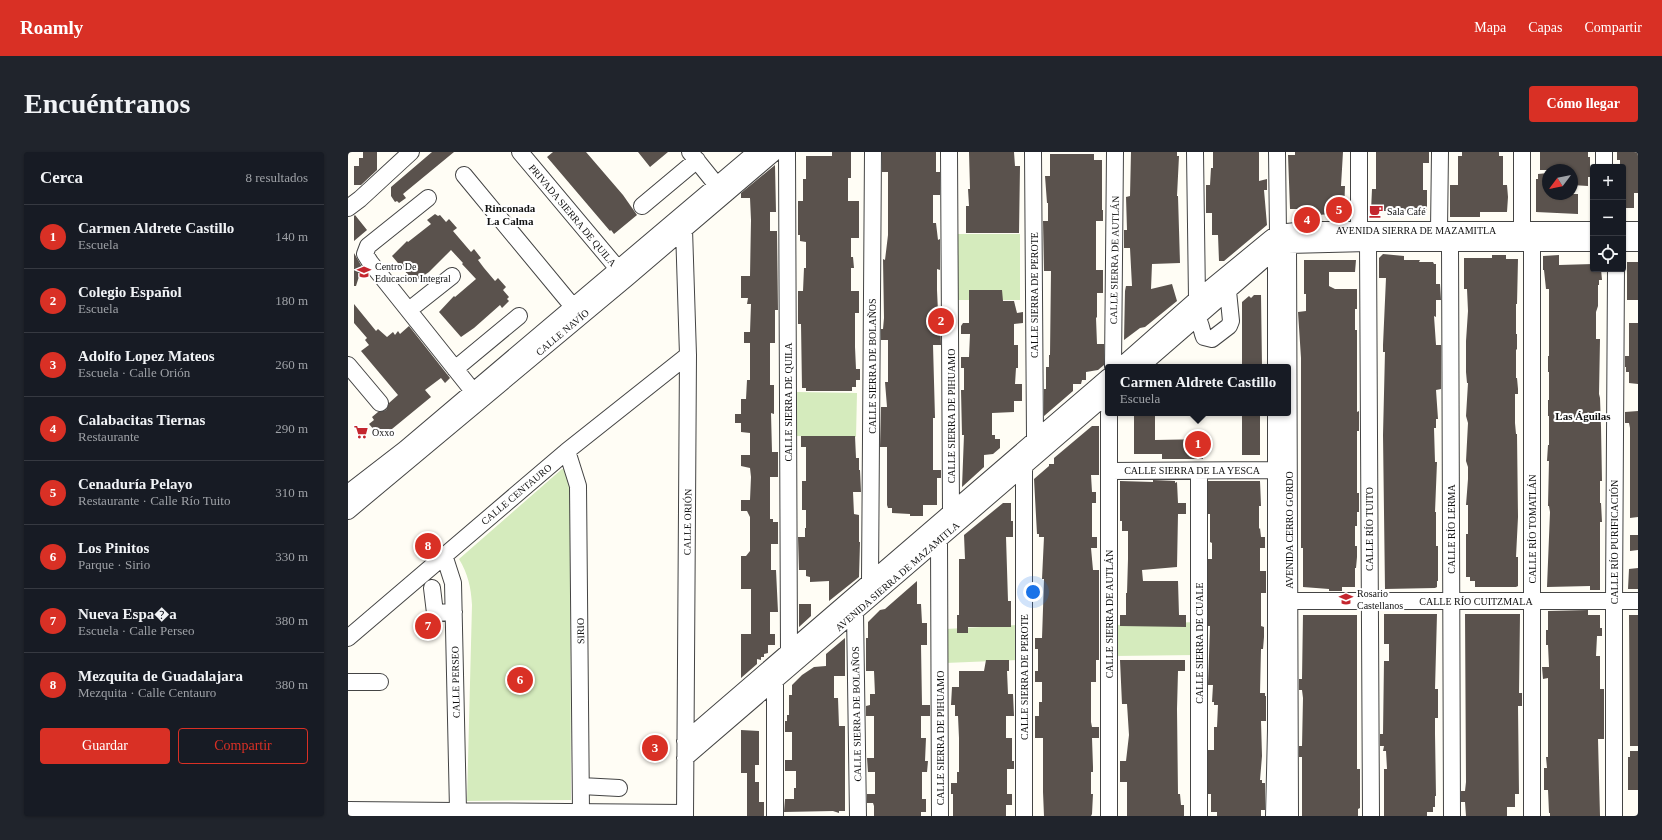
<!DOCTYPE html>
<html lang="es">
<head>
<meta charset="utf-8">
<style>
  :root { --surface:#171b24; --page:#20242c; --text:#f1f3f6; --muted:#9ea1a6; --line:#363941; --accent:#d93025 }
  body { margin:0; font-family:Georgia,serif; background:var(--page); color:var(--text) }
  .controls { position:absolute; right:12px; top:12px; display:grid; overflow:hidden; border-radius:4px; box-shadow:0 1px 3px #0004 }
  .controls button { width:36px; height:36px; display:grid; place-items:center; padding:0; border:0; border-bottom:1px solid var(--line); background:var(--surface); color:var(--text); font:20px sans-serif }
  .compass { position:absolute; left:1194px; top:12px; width:36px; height:36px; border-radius:50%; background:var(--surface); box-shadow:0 1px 3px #0004; rotate:238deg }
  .you { position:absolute; left:685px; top:440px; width:14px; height:14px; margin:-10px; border:3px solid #fff; border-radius:50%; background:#1a73e8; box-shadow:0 0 0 6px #1a73e833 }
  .badge { display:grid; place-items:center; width:26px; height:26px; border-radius:50%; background:var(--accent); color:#fff; font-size:13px; font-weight:700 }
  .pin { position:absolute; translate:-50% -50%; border:2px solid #fff; box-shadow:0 1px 4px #0006 }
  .popup { position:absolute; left:757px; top:212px; width:186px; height:52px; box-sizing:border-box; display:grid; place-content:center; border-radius:4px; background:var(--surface); filter:drop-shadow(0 1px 3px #0005); font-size:13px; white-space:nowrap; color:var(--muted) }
  .popup b { font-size:15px; color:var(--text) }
  .popup::after { content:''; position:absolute; left:50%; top:100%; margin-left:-8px; border:8px solid transparent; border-top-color:var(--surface) }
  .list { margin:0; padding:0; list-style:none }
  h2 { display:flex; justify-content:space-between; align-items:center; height:52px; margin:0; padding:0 16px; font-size:17px }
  h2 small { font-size:13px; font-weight:400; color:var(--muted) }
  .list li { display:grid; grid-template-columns:26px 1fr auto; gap:12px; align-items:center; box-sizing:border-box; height:64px; padding:0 16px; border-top:1px solid var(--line) }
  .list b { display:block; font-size:15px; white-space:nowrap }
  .list p { margin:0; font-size:13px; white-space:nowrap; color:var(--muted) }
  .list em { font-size:13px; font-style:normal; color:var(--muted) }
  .actions { display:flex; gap:8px; padding:12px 16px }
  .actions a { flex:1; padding:9px 0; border:1px solid var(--accent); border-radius:4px; text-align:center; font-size:14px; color:var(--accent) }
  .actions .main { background:var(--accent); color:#fff }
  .icon { flex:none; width:22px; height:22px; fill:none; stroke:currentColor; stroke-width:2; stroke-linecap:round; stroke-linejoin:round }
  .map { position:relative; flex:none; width:1290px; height:664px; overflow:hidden; border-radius:4px }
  header { display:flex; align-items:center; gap:24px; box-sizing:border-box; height:56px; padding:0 20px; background:var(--accent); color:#fff }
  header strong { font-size:19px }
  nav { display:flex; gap:22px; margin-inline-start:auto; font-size:14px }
  .intro { display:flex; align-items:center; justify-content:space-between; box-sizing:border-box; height:96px; padding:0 24px }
  h1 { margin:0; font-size:28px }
  .button { padding:10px 18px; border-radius:4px; background:var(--accent); color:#fff; font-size:14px; font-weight:700 }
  main { display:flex; gap:24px; padding:0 24px }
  aside { flex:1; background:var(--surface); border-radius:4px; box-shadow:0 1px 3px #0004 }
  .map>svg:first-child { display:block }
  .park { fill:#d5ebbd }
  .building { fill:#5a524d }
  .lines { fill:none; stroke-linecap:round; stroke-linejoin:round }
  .minor-casing { stroke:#444; stroke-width:18 }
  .minor { stroke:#fff; stroke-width:16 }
  .labels { text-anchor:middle; stroke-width:4; stroke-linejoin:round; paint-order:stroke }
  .poi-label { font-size:10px; fill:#111; stroke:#fff; text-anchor:start }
  .street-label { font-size:10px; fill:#111; stroke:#fff }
  .neighbourhood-label { font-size:11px; font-weight:bold; fill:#111; stroke:#fff }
</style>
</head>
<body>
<header>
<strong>Roamly</strong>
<nav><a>Mapa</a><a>Capas</a><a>Compartir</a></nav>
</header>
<div class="intro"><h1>Encuéntranos</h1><a class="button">Cómo llegar</a></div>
<main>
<aside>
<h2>Cerca<small>8 resultados</small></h2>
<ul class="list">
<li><span class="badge">1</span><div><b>Carmen Aldrete Castillo</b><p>Escuela</p></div><em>140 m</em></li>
<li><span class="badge">2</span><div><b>Colegio Español</b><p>Escuela</p></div><em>180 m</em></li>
<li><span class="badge">3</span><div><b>Adolfo Lopez Mateos</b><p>Escuela · Calle Orión</p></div><em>260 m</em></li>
<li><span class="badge">4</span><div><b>Calabacitas Tiernas</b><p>Restaurante</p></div><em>290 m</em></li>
<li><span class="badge">5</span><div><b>Cenaduría Pelayo</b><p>Restaurante · Calle Río Tuito</p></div><em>310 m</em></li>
<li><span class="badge">6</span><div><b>Los Pinitos</b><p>Parque · Sirio</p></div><em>330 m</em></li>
<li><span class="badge">7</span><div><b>Nueva Espa�a</b><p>Escuela · Calle Perseo</p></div><em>380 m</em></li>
<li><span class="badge">8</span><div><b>Mezquita de Guadalajara</b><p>Mezquita · Calle Centauro</p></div><em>380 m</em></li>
</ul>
<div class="actions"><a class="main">Guardar</a><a>Compartir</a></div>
</aside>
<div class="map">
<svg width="1290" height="664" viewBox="0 0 1290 664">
  <rect width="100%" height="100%" fill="#fffdf5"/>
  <path class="park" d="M608,82H672V148H609Z
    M449,240L509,241L508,285L448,284Z
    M214,317H217L222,331L223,648L119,649L124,453C123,435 120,422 111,407Z
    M848,470V503L767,504L768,473Z
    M669,473L670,508L597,511L598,477Z"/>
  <path class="building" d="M15,0H29V18L13,33H6V14H11V6H15Z
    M84,0H106L55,42L58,46L51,51L49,49L47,50L43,44V35Z
    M205,0H238L275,43L289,63L266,82L263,78L262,79L199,5Z
    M290,0H320L302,15Z
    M484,0H503V26H500V49H511V86H503V105H505L506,116H503V139H511V161H507V195L508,217H512V228H508V235H504V239H458V236H454L453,172H450V139H455L456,116H458V90L452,89V83H450V49H455V27H458V4H484Z
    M534,0H588V20H592V43H585V71H588L590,88L592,87V118L589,117V138L590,160H592L593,193H585L587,266H585V318H593V326H589V353H575V364H562V362L544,361V356H540L539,353V295H532L533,255H539L537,230H540V188H533V177H535L536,166L535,107L537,108L540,83V20H534Z
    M621,0H666L667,14H672L671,81H618V54H621L620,37H622Z
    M783,0H829V4H831L829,44H830L832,111L804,112L803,137L824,132L829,149L797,175L792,176L776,188L777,139L778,134H784L782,96H776V78H779L778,45L782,44Z
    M865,0H911V29L919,27V38H916L919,73L876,109H871L870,83H864V61H858V33H862L863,16H865Z
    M947,0H995L993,34H997L996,61L970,63V65H955V57H942L940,3H947Z
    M1028,0H1081V11H1075V38H1079V59H1023L1024,37H1028Z
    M1114,0H1151V4H1155V33H1159L1160,45L1159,60H1132V65H1102V33H1110V4H1114Z
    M1192,0H1240V5H1242V25H1240V34L1224,33V18H1192Z
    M1269,0H1290V41H1286V56H1275V15H1272V8H1269Z
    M702,2H746V8H754V58H755V69H748V118H755V141H749V165L748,166L749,192H756V213L750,218L738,220V228H734L733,232H725V239L696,264V237H698V215H701V203H702L703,119H696L695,69H700V51H699L697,24H702Z
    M427,13L428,60H422V79H429L430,158H427V191H422V233H426V262L423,261L424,300H430V325H422V367H425V370H430V392H423V418H428L430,460H422V482H427V493H420V501L416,502V505H413V508L409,507V512L393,526V482H403V437H393V404H398L402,399V365L399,359H393V348H402L403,325L402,316L393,314V303H402V281L393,280V271H387V262H393V247H398L399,228H402V191H396V180H402L403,152H399L400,146H393V124H402L403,68L402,46H393V41Z
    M1200,21V42H1230V62L1188,60V27H1190V22Z
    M87,62L90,64L92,63L98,70L101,67L109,76L105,79L123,100L126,97L133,106L130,108L136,116L147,129L150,126L158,135L155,138L161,145L159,147L161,149L154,156L152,153L126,176L113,185L91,160L106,144L107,145L128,127L114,112L115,111L103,98L81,120L66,130L44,104L59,89L60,90L83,72L79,68Z
    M7,63L19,78L6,89V64Z
    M6,101L14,115L8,134H6Z
    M1035,102L1056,104V108H1072L1071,110H1085L1086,112H1088V132H1092L1093,148H1088V165L1086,164L1088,193H1093V237L1088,238L1090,267H1088V276H1086L1087,310H1089L1087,360H1088V394H1090V429H1089V435L1087,436L1037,437L1035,283L1037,200H1035V193L1038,126H1031V106Z
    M1144,103H1158V107H1170L1169,152H1168V182H1169V198L1168,197V226H1169L1170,237V242H1167V271L1168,282H1169L1170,365L1168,405H1170V434L1168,435H1127V429H1122V425H1118V382H1120V353H1118L1120,327V315L1118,309L1120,271L1118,264L1120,231H1119L1118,220V189L1120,159L1119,137H1116V106H1144Z
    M1211,103V113L1245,112V117H1253L1254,128H1251V133H1250V154L1248,160V187H1252L1251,242L1252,246L1253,275L1254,329H1252V351H1253L1254,370H1252V438H1242V434L1199,435L1202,360L1201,354H1200L1201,309H1199L1200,293H1201V264H1200V248H1201V220H1200V204H1201V137H1198L1196,118H1195V104Z
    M956,108H1008L1007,120H981V134L987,137H1009V157H1007V178H1009V260L1011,259V279H1009V341H1011V360H1009V374H1007V394H1009V405L1008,416H1007V435H994V439H981V437L955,435V396H953V206L950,160L958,159V142H956Z
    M1279,110H1290V148H1279Z
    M621,138H654L655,149H666L669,161L675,160V171L666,172V193H670V216H668L667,232H674V249H666V260L644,261V283H647V287H652V296L645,302L636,303V315L614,335L616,283H614L613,238H616V216H613V205H621L622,182H613V174L615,171H621Z
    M906,143H913L914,215H894V150L901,144L903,146Z
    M6,152L28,179L30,177L39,185L45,180L47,183L50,179L52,182L61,174L102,226L97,231L93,226L77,238L83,245L33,286L21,272L26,268L24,265L30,260L38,258L41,251L50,243L13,199L21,193L17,188L19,186L6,171Z
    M1281,171H1290V232L1281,231V220H1278V215H1277V204H1281Z
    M1290,259V365L1282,366V276L1281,271H1277V260Z
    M786,261H807V288L860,287V301H855V307H814V302H786Z
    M894,261H912V303H894Z
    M744,274H751V323H743L744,340H748V351H744V385H749V396H743L745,418H751V508H748V530H743V570L744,575H751V586H744L745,615V620H743V642H745L744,662L743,664H696L695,640V586H687V564H691V550H694V530H687V519H690V497H687V486H694L695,457L696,427H694L696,385H691V382H689L686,327L701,314V312H706V306Z
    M453,284H507L508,306H511V318H512L513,340H505L506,362L511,363V390H512L511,425L481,449V429L462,430V425L458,424V418H451L450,385H457V376H458V358H454V329H458V295H453Z
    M805,328L827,329V331L829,330L830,351H838V362H830L829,415L794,418L795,429H830L831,463H838V475L772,474V463H778V441H779L780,407V379H774V369H772V329L805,330Z
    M860,329H912L913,354H911V377L912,376L913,385H917V396H912V419H918V441H913V474L916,475V485L915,497H913L912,541H917V544H918V569H913L914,604L912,628H914V631H917V658H913V664H869V660H863V642H860V598H866V575H869L870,553H866V550H864L865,533H860L862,474H860V407H864V391L862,390V362H860Z
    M655,351H663V369H665V385H658L660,449H663V475H620V481H609V463H611V407H617L616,383Z
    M1282,383H1290V398L1282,399Z
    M1290,416V437H1280L1281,417Z
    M569,429V452H573L574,471H579V493H573L574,553H582V564H573V586H578L577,609H580L579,620H574V647H578V660H573V664H526V654L525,651H519V642H527V620H520L519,606H526V564H518V554L522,553V542H527L526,519H518V486H520V470L532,458L537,457Z
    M451,452H463V464L451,475Z
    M1240,458V463H1252V476H1254V484H1249L1248,504H1252V537H1256V587H1250L1252,664H1202V661H1201L1200,638H1196V616H1199L1198,605H1200V526L1195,527L1194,515H1201L1200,493H1198V478H1200V459Z
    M1036,462H1089L1087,537H1090V566H1087V582L1088,644H1087V655H1085V660H1079V664H1036V617H1039L1038,599H1035L1036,594H1032V582H1035L1036,509H1041V492H1036Z
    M1117,462H1172L1171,541H1174V554H1170L1171,642H1167V655H1159V664H1118L1117,650H1113V639H1117L1118,630Z
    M955,463H1009V617H1012V656L1010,657V664H954V605H951V594H954L955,546L954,538H951V527H954Z
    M1281,463H1290V594H1282Z
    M497,486V524H486V546H490L491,574H497V659H491V661L485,659L436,660L437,647H446V636H448V619H437V608H444V580H437V569H439V563H441V543H444V533L454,523L466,515L478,514V502Z
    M638,508H661V519H659L660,542H665L666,564H658V586H664V609H666V617H659V642H664V653H658V664H605V642H603V631H609V620H611V586L610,564H607V553H603L604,535H611V519H636Z
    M772,508H837V519H830L829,557L830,642H832L833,653H836V664H779V630H772V609H778L781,583L779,552H774Z
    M393,578L411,579V613H407V630H411V650H416V664H399V621H393Z
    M1282,599H1290V638H1280V605H1282Z"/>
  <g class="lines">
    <defs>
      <path id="minor" d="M172,0L276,124
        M342,0L375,41
        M439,0L441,499
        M601,0L603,360
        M685,0L687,286
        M847,0L849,147
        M929,0L930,81
        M1256,0V15
        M116,23L231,162
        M80,46L20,94L17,102L22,110L132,248
        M294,54L349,8
        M0,56L12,47L63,0
        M336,77L340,203L337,664
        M1011,78V0
        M1091,78L1092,0
        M1174,78V0
        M1275,78H1290
        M1020,91L1023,664
        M1102,91L1104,664
        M1184,91V664
        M1275,91H1290
        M940,93L942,664
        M61,158L104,124
        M849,166C854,173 853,178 856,185L864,187L881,174L883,169L880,139
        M0,213L32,251
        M765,215L767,0
        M772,215L849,147L922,87L930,81L957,78H1245
        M792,215L928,97L940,93L1020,91H1245
        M928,215V97
        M107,217L171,164
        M219,299L230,334L233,660
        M676,315V664
        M761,319L928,318
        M851,319V664
        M0,341L57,297L408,0
        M0,359L279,126L427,0
        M591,388L592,664
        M96,403L105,431L110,658
        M522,429L525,0
        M84,436L87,461L106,460
        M942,449H1290
        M507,460L510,664
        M0,486L219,299L340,203
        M427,529V664
        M0,530H32
        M337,589L760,225
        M337,606L760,242
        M233,634L271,636
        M0,658L337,661
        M761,664V261
        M926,664L928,578V261
        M1266,664V449L1268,117"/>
    </defs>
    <use href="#minor" class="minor-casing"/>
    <use href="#minor" class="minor"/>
  </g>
  <defs>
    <symbol id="cafe-bare" viewBox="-9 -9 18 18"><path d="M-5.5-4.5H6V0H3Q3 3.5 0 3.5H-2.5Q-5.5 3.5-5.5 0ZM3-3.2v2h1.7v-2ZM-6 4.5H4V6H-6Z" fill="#c4262e" stroke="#fff" stroke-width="2.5" paint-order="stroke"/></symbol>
    <symbol id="school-bare" viewBox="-9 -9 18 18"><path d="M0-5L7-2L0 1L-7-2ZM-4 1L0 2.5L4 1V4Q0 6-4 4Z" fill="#c4262e" stroke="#fff" stroke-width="2.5" paint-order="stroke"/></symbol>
    <symbol id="supermarket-bare" viewBox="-9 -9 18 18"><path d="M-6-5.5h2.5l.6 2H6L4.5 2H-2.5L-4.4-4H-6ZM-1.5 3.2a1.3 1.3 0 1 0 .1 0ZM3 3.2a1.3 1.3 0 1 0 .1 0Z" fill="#c4262e" stroke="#fff" stroke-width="2.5" paint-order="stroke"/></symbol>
  </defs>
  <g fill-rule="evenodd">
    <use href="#cafe-bare" x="1018" y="49" width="20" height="20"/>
    <use href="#school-bare" x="6" y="110" width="20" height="20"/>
    <use href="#supermarket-bare" x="3" y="270" width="20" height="20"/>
    <use href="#school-bare" x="988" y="437" width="20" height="20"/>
  </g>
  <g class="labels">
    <g class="poi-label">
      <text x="1039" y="63">Sala Café</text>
      <text x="27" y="118">Centro De<tspan x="27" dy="12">Educacion Integral</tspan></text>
      <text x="24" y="284">Oxxo</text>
      <text x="1009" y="445">Rosario<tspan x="1009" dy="12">Castellanos</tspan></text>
    </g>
    <g class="street-label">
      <text transform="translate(225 63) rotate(50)" y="4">PRIVADA SIERRA DE QUILA</text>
      <text x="1068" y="82">AVENIDA SIERRA DE MAZAMITLA</text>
      <text transform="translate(766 108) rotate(-89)" y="4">CALLE SIERRA DE AUTLÁN</text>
      <text transform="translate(686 143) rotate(-90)" y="4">CALLE SIERRA DE PEROTE</text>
      <text transform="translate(214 180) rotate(-40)" y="4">CALLE NAVÍO</text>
      <text transform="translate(524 214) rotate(-90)" y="4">CALLE SIERRA DE BOLAÑOS</text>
      <text transform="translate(440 250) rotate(-90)" y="4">CALLE SIERRA DE QUILA</text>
      <text transform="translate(603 264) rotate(-90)" y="4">CALLE SIERRA DE PIHUAMO</text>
      <text x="844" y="322">CALLE SIERRA DE LA YESCA</text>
      <text transform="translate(168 342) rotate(-40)" y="4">CALLE CENTAURO</text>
      <text transform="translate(339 370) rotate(-89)" y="4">CALLE ORIÓN</text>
      <text transform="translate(1021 377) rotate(-90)" y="4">CALLE RÍO TUITO</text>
      <text transform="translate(1103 377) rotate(-90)" y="4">CALLE RÍO LERMA</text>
      <text transform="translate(1184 377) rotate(-90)" y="4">CALLE RÍO TOMATLÁN</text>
      <text transform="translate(941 378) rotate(-90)" y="4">AVENIDA CERRO GORDO</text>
      <text transform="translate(1266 390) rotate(-90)" y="4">CALLE RÍO PURIFICACIÓN</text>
      <text transform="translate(549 424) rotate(-41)" y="4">AVENIDA SIERRA DE MAZAMITLA</text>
      <text x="1128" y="453">CALLE RÍO CUITZMALA</text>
      <text transform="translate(761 462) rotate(-90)" y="4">CALLE SIERRA DE AUTLÁN</text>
      <text transform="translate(232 479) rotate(-91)" y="4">SIRIO</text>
      <text transform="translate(851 491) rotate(-90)" y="4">CALLE SIERRA DE CUALE</text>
      <text transform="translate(676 525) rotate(-90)" y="4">CALLE SIERRA DE PEROTE</text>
      <text transform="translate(107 530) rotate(-91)" y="4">CALLE PERSEO</text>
      <text transform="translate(508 562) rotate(-91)" y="4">CALLE SIERRA DE BOLAÑOS</text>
      <text transform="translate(592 586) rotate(-90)" y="4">CALLE SIERRA DE PIHUAMO</text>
    </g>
    <g class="neighbourhood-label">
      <text x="162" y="60">Rinconada<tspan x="162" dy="13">La Calma</tspan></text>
      <text x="1235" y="268">Las Águilas</text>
    </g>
  </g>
</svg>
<div class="controls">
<button>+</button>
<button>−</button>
<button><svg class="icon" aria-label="locate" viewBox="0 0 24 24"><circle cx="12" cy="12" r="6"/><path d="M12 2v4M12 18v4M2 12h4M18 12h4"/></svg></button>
</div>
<svg class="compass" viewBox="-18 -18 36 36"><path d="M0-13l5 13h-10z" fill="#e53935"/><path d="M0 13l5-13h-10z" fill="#9ea1a6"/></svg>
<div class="you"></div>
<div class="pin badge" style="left:850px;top:292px">1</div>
<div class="popup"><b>Carmen Aldrete Castillo</b>Escuela</div>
<div class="pin badge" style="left:593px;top:169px">2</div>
<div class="pin badge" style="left:307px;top:596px">3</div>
<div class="pin badge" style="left:959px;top:68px">4</div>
<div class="pin badge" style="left:991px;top:58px">5</div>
<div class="pin badge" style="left:172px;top:528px">6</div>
<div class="pin badge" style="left:80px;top:474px">7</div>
<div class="pin badge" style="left:80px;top:394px">8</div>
</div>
</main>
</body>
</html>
